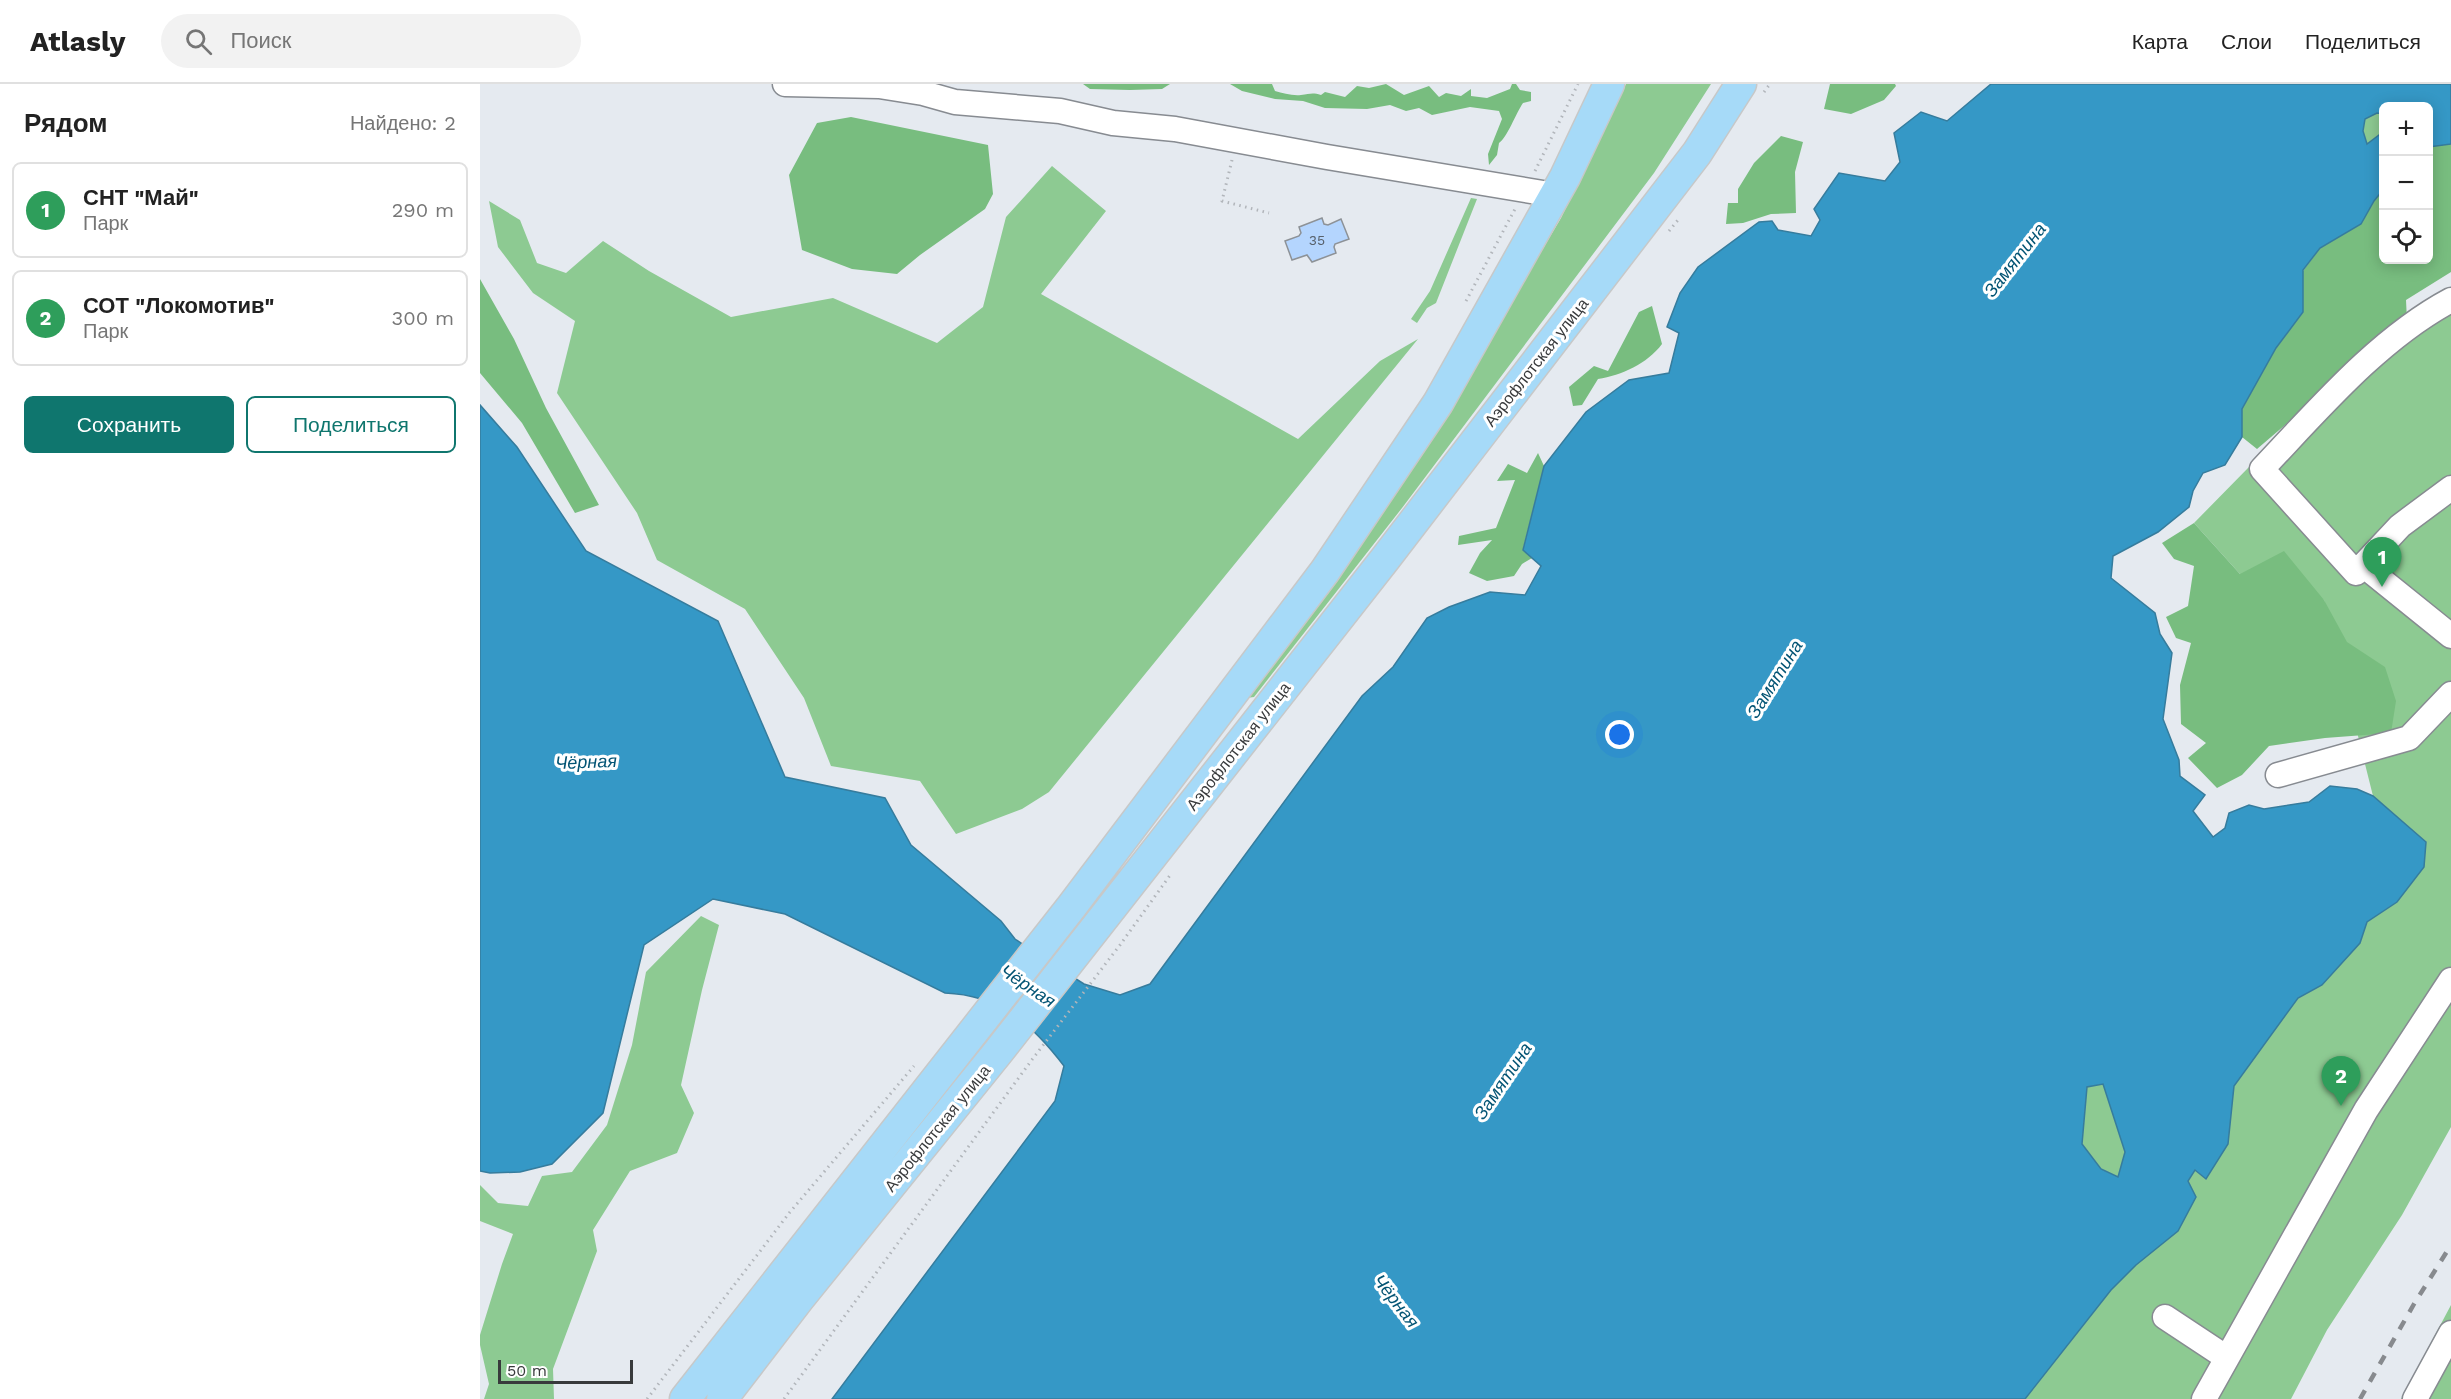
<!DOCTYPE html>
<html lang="ru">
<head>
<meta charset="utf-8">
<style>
  :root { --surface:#fff; --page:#f2f2f2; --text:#222; --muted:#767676; --line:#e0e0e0; --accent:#0f766e }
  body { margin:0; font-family:"Work Sans",sans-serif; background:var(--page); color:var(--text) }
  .controls { position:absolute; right:18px; top:18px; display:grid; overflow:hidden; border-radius:9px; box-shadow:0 3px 15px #0003 }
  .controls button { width:54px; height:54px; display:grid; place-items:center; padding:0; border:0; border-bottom:2px solid var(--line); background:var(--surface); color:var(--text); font:30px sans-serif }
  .scale { position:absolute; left:18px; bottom:15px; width:135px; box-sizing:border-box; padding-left:6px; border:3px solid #383a3c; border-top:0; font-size:16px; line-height:21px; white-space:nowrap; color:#383a3c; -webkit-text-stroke:4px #fff; paint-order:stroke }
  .you { position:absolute; left:1140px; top:651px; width:21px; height:21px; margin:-15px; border:4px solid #fff; border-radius:50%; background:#1a73e8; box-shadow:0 0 0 9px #1a73e833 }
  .badge { display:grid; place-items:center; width:39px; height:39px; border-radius:50%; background:var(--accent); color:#fff; font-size:20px; font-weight:700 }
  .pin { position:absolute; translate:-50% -50px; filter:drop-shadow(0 2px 3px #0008) }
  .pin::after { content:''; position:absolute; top:32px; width:21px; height:18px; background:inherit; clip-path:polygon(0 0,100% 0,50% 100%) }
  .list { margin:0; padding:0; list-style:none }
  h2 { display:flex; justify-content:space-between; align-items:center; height:78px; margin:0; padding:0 24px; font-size:26px }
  h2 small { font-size:20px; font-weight:400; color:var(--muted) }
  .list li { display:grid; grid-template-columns:39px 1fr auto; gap:18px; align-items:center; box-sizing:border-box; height:96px; margin:0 12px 12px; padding:0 12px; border:2px solid var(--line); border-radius:9px }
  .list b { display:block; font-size:22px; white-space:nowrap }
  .list p { margin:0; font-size:20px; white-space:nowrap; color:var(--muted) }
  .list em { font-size:20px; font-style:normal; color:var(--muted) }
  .actions { display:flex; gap:12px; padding:18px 24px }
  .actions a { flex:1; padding:14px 0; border:2px solid var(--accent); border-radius:9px; text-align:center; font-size:21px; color:var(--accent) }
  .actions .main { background:var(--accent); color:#fff }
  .icon { flex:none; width:33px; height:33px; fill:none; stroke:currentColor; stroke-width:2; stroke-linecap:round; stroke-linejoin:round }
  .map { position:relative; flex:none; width:1971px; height:1315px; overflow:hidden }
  header { display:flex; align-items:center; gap:36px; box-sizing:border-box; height:84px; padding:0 30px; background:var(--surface); border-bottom:2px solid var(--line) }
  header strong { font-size:28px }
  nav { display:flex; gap:33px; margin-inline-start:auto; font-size:21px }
  .search { width:420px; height:54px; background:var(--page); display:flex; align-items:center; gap:15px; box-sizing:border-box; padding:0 21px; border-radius:33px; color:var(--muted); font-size:22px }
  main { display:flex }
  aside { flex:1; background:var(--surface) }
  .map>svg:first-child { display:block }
  .green { fill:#8dca92 }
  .forest { fill:#78bd7f }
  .water { fill:#3598c6; stroke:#367c9d; stroke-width:1.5; fill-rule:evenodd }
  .building { fill:#b4d5fe; stroke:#8d9297; stroke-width:1.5 }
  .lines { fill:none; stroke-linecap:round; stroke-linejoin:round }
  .minor-casing { stroke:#878b91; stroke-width:27 }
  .major-casing { stroke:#c7c8c8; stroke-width:33 }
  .path { stroke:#b1b5ba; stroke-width:3; stroke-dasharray:1.5 4.5; stroke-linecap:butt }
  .minor { stroke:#fff; stroke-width:24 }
  .major { stroke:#a6daf8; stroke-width:30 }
  .rail { stroke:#878a8e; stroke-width:4.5; stroke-dasharray:10 10; stroke-linecap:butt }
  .labels { text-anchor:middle; stroke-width:6; stroke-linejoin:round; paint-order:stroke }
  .number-label { font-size:14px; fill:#57616c }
  .street-label { font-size:16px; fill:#383a3c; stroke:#fff }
  .water-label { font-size:18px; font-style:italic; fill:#035474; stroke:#fff }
</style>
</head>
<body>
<header>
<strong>Atlasly</strong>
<div class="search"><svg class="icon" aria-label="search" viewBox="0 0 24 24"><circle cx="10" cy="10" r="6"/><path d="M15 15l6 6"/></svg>Поиск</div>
<nav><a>Карта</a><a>Слои</a><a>Поделиться</a></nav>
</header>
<main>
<aside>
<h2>Рядом<small>Найдено: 2</small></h2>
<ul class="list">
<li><span class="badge" style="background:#2e9e5b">1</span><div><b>СНТ &quot;Май&quot;</b><p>Парк</p></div><em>290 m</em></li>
<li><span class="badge" style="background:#2e9e5b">2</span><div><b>СОТ &quot;Локомотив&quot;</b><p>Парк</p></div><em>300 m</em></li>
</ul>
<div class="actions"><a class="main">Сохранить</a><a>Поделиться</a></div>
</aside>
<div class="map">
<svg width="1971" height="1315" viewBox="0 0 1971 1315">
  <rect width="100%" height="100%" fill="#e5eaf0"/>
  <path class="green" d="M1146,0H1231L1174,89L922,424L774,613L766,614L987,293L1081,134Z
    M1897,29L1903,30V48L1887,60L1883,47L1885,35Z
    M572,82L626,127L561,210L818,355L900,277L938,255L569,708L542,725L476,750L440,697L351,682L324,614L265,525L177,476L157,429L77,309L95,237L53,209L18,163L9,117L40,136L57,179L86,189L123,157L169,187L251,233L353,214L457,259L503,223L526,133Z
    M991,114L997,115L956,219L947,224L937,239L931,235L950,207Z
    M1971,207V1043L1922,1131L1847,1246L1811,1315H1545L1631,1206L1716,1113L1708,1097L1715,1086L1726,1095L1748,1060L1753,1002L1818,914L1842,901L1880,859L1887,838L1917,818L1946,758L1893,712L1844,516L1760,490L1714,439L1882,268Z
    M221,832L239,841L222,906L201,1001L214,1029L197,1069L150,1087L113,1146L117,1167L73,1285L74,1315H4L9,1300L0,1261V1251L22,1180L33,1150L0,1137V1101L18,1119L48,1122L62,1092L92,1088L127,1041L152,961L166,888Z
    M1623,1000L1645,1068L1638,1093L1621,1085L1602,1060L1607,1003Z
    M1971,1221V1315H1921Z"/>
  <path class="forest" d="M603,0H690L682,5L650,6L610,5Z
    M750,0H792L795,7C803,9 812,12 821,11C830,10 832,8 841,11L845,8L865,13L877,2L889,4L906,0L924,11L949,2L959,13L966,9L981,12L991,5V12L1007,14L1030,5L1032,0H1036L1040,6L1051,8V17L1043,19C1036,29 1027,54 1019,59L1017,71L1009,81L1008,70L1022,35L1019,27L990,23L952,31L939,24L926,27L910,21L887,25L845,24L823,17L795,15L762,7Z
    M1350,0H1415L1416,2L1404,16L1371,30L1344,25Z
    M371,33L508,61L513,110L505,125L440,171L417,190L372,185L322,166L309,91L337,39Z
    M1301,52L1323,58L1315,88L1316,129L1291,130L1263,139L1246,140L1248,119H1258V105L1274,79Z
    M1964,60H1971V188L1926,216L1927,237L1777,365L1762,353V325L1796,264L1823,228V187L1840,164L1881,140L1894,117L1903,106L1904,176H1948L1949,63Z
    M0,195L34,255L66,324L119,421L95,429L42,339L0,289Z
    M1172,222L1182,260C1167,280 1142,291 1118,295L1102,321L1093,322L1089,303L1114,282L1128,287L1159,228Z
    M1058,369L1064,382L1043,465L1052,474L1042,480L1034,492L1007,497L989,489L1000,469L1012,456L978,461L979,452L1016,444L1035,396L1017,397L1028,380L1047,389Z
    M1714,439L1760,490L1804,467L1844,516L1867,558L1905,583L1916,617L1911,649L1845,654L1789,662L1762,691L1737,704L1708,674L1726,659L1701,640L1700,601L1711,559L1696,554L1686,533L1708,522L1714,482L1694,475L1682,459Z"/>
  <path class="water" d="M1511,0H1971V60L1949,63L1948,22H1904L1903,30L1897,29L1885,35L1883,47L1887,60L1903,48V106L1894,117L1881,140L1840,164L1823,186V228L1796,264L1762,325V353L1745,381L1723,389L1713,407L1709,423L1678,448L1633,472L1631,494L1675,529L1680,550L1692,569L1683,635L1699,676L1700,692L1725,711L1713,727L1733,753L1745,744L1749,729L1769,721L1784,725L1829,718L1850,702L1877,705L1893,712L1946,758L1944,783L1917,818L1887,838L1880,859L1842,901L1818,914L1754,1002L1748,1060L1726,1095L1715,1086L1708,1097L1716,1113L1698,1147L1656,1181L1631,1206L1545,1315H352L575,1017L584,982C552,940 520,911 465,909L305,830L233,815L164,861L123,1029L72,1080L40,1088L10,1089L0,1087V321L37,363L106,467L238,537L305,693L405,714L431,761L521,837L535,855L566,876L604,900L640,911L670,900L882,612L913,583L947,534L969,523L1010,508L1045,511L1061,482L1043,466L1064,382L1106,328L1149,296L1189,289L1199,249L1187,243L1200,209L1218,183L1279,138L1292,137L1298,146L1331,152L1340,136L1334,125L1359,89L1405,97L1420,78L1414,49L1441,28L1467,37ZM1623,1000L1645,1068L1638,1093L1621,1085L1602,1060L1607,1003Z"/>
  <path class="building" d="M842,134L844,140L848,141L861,135L869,155L855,160L854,163L856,169L832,178L827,171L812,176L805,157L819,152L821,149L819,143Z"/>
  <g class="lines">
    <defs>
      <path id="minor" d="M305,0L399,2L443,9L475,18L580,27L633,39L695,45L847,73L1075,111
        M1971,216C1898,255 1838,326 1782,385L1876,489L1920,442L1971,404
        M1883,481L1971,552
        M1798,691L1929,654L1971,610
        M1685,1233L1747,1274
        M1724,1315L1886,1026L1971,896
        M1935,1315L1971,1249"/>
      <path id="major" d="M205,1315L592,822L845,487L958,319L1085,93L1129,0
        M242,1315L318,1216L519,967L905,475L1217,69L1261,0"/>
    </defs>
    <use href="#minor" class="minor-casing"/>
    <use href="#major" class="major-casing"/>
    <path class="path" d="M1284,8L1290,0
      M752,76L742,117L789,129
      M1055,87L1098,0
      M1189,147L1198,136
      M986,217L1035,125
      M167,1315L310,1128L434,982
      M304,1315L551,977L640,861L691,790"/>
    <use href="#minor" class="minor"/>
    <use href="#major" class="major"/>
    <path class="rail" d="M1880,1315L1934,1220L1971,1161"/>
  </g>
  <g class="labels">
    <g class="number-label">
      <text x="837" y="161">35</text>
    </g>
    <g class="street-label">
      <text transform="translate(1056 278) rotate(-52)" y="6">Аэрофлотская улица</text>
      <text transform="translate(758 662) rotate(-52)" y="6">Аэрофлотская улица</text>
      <text transform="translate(457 1044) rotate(-51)" y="6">Аэрофлотская улица</text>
    </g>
    <g class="water-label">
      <text transform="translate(1535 176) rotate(-52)" y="6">Замятина</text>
      <text transform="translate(1295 595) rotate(-58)" y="6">Замятина</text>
      <text transform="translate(106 678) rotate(-2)" y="6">Чёрная</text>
      <text transform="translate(548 902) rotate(34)" y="6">Чёрная</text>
      <text transform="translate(1023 997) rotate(-56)" y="6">Замятина</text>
      <text transform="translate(916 1217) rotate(52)" y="6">Чёрная</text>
    </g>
  </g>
</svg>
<div class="controls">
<button>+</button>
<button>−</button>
<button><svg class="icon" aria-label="locate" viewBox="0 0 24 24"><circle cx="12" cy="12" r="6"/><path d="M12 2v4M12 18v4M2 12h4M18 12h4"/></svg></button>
</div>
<div class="scale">50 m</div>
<div class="you"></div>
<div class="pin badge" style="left:1902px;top:503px;background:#2e9e5b">1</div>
<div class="pin badge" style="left:1861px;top:1022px;background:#2e9e5b">2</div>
</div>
</main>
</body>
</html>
